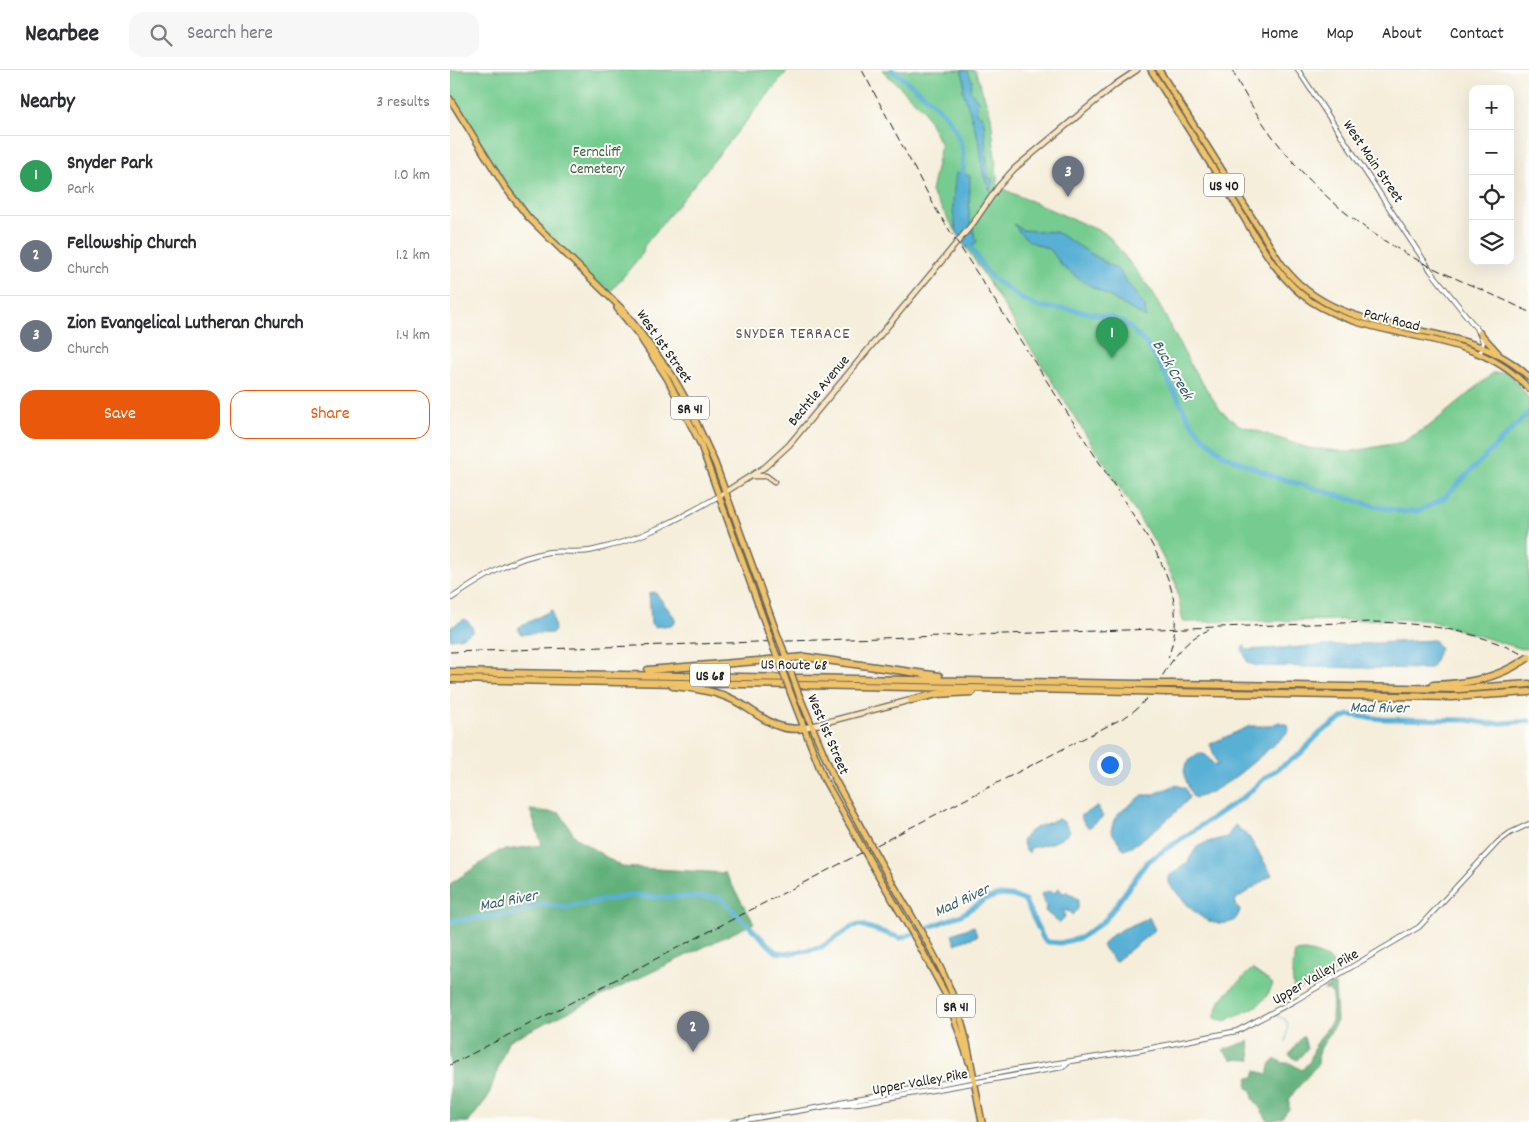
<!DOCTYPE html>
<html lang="en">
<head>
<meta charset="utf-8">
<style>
  :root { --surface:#fff; --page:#f7f7f7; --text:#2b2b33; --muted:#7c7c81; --line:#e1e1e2; --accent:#ea580c }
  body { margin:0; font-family:Dekko,sans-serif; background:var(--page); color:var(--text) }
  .controls { position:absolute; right:15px; top:15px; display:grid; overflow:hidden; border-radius:10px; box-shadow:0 5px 20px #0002 }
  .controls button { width:45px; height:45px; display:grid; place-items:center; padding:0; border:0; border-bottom:1px solid var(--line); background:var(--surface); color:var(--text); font:25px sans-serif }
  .you { position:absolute; left:659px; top:694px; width:18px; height:18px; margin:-12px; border:4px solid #fff; border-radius:50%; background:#1a73e8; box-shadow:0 0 0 8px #1a73e833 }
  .badge { display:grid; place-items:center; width:32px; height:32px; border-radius:50%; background:var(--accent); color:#fff; font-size:16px; font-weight:700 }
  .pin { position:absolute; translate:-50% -41px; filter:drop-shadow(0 1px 2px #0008) }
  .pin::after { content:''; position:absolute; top:26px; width:18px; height:15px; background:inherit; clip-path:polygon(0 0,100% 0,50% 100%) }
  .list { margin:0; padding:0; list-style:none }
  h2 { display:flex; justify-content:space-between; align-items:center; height:65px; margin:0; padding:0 20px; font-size:21px }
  h2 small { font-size:16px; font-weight:400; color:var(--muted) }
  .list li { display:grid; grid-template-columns:32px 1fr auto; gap:15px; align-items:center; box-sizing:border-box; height:80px; padding:0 20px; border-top:1px solid var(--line) }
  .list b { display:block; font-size:19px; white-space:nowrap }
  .list p { margin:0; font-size:16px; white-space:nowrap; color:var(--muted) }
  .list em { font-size:16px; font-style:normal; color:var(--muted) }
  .actions { display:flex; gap:10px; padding:15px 20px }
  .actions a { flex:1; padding:11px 0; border:1px solid var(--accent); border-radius:15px; text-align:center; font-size:18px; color:var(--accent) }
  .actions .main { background:var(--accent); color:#fff }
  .icon { flex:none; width:28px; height:28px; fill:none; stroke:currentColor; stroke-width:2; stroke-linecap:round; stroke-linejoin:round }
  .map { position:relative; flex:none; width:1079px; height:1052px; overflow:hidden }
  header { display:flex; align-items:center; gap:30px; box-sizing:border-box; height:70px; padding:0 25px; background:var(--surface); border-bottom:1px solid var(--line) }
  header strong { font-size:24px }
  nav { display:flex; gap:28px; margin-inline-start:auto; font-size:18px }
  .search { width:350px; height:45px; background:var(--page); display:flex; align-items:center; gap:12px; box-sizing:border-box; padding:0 18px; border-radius:15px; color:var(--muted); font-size:19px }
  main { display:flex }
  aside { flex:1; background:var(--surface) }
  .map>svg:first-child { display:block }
  .green { fill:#76cc90; stroke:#497456 }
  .forest { fill:#60b07a; stroke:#3e664b }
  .water { fill:#58b0d5; stroke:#3a6678 }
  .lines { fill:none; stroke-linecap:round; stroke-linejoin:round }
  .stream { stroke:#58b0d5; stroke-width:1 }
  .river { stroke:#58b0d5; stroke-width:5 }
  .tertiary-casing { stroke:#68665f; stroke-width:6 }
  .secondary-casing { stroke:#68665f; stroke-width:7 }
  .primary-casing { stroke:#68665f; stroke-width:8 }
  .motorway-casing { stroke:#68665f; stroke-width:9 }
  .tertiary { stroke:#fff; stroke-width:4 }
  .secondary { stroke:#f9e7c3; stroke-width:4.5 }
  .primary { stroke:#f0c369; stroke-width:5 }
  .motorway { stroke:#f0c369; stroke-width:6 }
  .rail { stroke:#1c1c1c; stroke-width:1; stroke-dasharray:8 4; stroke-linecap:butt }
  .primary-bridge-casing { stroke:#68665f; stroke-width:8; stroke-linecap:butt }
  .motorway-bridge-casing { stroke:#68665f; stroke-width:9; stroke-linecap:butt }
  .primary-bridge { stroke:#f0c369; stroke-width:5 }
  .motorway-bridge { stroke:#f0c369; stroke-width:6 }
  .labels { text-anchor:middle; stroke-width:4; stroke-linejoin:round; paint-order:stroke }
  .shield { fill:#fdfcf7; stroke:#605f5e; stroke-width:1 }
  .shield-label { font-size:14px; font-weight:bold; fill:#1c1c1c }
  .park-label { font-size:15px; fill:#40624a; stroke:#fdfcf7 }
  .street-label { font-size:15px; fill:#1c1c1c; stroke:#fdfcf7 }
  .neighbourhood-label { font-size:16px; letter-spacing:1px; fill:#604f5b; stroke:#fdfcf7 }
  .water-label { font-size:16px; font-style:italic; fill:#375f6f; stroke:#fdfcf7 }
</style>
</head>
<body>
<header>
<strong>Nearbee</strong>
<div class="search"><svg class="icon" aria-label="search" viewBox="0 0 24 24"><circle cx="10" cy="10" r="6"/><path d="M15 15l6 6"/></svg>Search here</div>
<nav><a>Home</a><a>Map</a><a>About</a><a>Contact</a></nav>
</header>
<main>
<aside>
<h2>Nearby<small>3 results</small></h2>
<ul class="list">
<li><span class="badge" style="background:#2e9e5b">1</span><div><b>Snyder Park</b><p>Park</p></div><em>1.0 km</em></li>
<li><span class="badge" style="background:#6b7280">2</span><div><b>Fellowship Church</b><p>Church</p></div><em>1.2 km</em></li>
<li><span class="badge" style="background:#6b7280">3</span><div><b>Zion Evangelical Lutheran Church</b><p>Church</p></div><em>1.4 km</em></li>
</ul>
<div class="actions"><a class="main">Save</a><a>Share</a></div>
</aside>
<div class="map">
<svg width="1079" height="1052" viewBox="0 0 1079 1052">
  <rect width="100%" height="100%" fill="#fdfcf7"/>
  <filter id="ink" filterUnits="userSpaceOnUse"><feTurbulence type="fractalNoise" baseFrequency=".02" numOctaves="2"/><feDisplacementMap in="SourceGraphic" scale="10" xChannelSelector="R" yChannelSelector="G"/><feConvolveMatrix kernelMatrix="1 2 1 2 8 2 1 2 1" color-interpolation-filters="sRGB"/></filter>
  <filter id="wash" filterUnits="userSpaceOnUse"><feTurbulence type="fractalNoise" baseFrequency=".0096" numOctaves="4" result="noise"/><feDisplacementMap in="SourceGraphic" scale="20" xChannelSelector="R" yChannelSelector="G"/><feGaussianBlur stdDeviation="1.12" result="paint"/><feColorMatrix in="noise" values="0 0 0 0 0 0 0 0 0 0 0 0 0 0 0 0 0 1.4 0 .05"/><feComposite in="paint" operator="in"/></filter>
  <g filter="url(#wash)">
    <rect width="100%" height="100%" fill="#f5eedb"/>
    <path class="green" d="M0,0H338L194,176L193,183L157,226L78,147L0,29Z
      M432,0H525L541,46L548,117L657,164L702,221L741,296L771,341L789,355L858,378L899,382L953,372L982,354L1043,303L1059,302L1079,329V578L1072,579L974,549L733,552L726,514L707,476L481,122L491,75L473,39Z
      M855,881C870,884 879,887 889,899L869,911L844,921L842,903L845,882Z
      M802,899L823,914C811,941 799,938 776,951L764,948L771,929Z"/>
    <path class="forest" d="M80,740L110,743L126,768L172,797L275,803L304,853L58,971L38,1027L19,1052H0V814L49,781L92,775Z
      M881,914L885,915L887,951L869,981L868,994L844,1022L839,1030V1039L832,1048L819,1052L803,1028L802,1020L797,1018L798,1008L804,1007L806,1001L818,1004L821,993L826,989L833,993H840L852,1000L860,991L865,976L882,951L883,925L879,920H874Z
      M852,967H854L857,979L847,990L839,985Z
      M799,971L801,990L781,989L773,980Z"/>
    <path class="water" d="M511,0H517L522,10L520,20L528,31L526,43L532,46L534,51L538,108L543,109L540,121L533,104L530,74L513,21L514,9Z
      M506,102L520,106L519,147L527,172L516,178C498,152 503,132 506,102Z
      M564,154L572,160L606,162L668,200L695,237L696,248L631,210L612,196L601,180L579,171L569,162Z
      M205,522L225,548V552L221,555L204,557L201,553L199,523Z
      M102,540L105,560L103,563L71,564L68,561L69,557Z
      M15,549L22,556L23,561L10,568L0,569V558Z
      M984,570L990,578L982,597L976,599L808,596L798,593L792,579L794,575L796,580Z
      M829,652L838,655L839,660L833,667C808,687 775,721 745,728L742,726C735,706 726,697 749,683L756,685L764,695H768L760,674L800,656H820Z
      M726,715L735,718L739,727C737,735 683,779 674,780L661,761L664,750L669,743L693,725H702Z
      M646,737H648L653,747L640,757H637L630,746Z
      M608,749L614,752L620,761C613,772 593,775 581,778L579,783L576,781L572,771C582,755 593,756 608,749Z
      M785,755L799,767L822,805L786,829L785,835L790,840C788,847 785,852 777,853C752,858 734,830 719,814V806L737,793L747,777L757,772L777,767Z
      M609,818L612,823L617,822L628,829V839L622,845L618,841H613L615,847L609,853L595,841L596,836L591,824L599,821L604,823Z
      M699,847L705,860L665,892L652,876C661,860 684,856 699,847Z
      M524,856L527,866L505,874L502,864Z"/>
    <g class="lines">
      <path class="stream" d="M826,946L835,949L838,955L836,972"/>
      <path class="river" d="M442,0C470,22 508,45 513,83C514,91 513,102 512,110
        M517,170L534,198L543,209L574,230L590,237L618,239L661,247L676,254L695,272L708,291L740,351L755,369L774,385L823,406L921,435L955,442L968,441L993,429L1079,342
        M0,851L61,844L90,834L115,837L185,825L202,827H256L270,828L326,882L341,883L370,878L403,856L411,855L451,868L511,845L536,829L550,825L563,826L575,831L593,868L598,872L610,873L630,868L646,857L656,849L697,792L795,726L816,707L850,684L870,663L892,648L899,645L933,649L1017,650L1040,654L1079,651"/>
    </g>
  </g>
  <g filter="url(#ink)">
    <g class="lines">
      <defs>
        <path id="tertiary" d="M848,0L981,201L1030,263L1033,272L1030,283
          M0,529C31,509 61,488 99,482C114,480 129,484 144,480C190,470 229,449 269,426
          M383,1035L390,1032L570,999L691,980L787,961L844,931L969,857L1048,772L1060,763L1079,754
          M283,1052L383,1035L409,1033L613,997L618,993"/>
        <path id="secondary" d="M303,406H316L324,412
          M269,426L315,397L339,375L524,152L548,117L564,99L666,14L687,0
          M354,658L461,630"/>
        <path id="primary" d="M701,0C728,43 755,85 782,128C804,163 826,209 862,232C929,275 1025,256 1079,319
          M709,0L830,192C891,279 1010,240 1079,307
          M0,29L55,117L78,147L174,241L222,305L235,328L265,393L326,561
          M167,238L188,264L217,308L250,373L318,562
          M1030,263L1048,283
          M324,579L331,596
          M333,579L339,597
          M341,624L374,709L406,766
          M349,625L384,708L414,763
          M428,788C453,833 484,878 503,926C519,966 523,1010 532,1052
          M421,793L468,873L497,927L519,992"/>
        <path id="motorway" d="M198,600L355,587L489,606
          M0,602L688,614
          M0,609L684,621
          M722,614L1009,619L1079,614
          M983,615C1016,614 1045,609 1073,591
          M223,616C241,618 260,620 277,627C305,638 322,664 354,658
          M717,622L1002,627L1079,622
          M461,630L487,624L522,622"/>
      </defs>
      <use href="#tertiary" class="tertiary-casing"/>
      <use href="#secondary" class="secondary-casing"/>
      <use href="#primary" class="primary-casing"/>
      <use href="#motorway" class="motorway-casing"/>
      <use href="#tertiary" class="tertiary"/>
      <use href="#secondary" class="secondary"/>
      <use href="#primary" class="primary"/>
      <use href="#motorway" class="motorway"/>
      <path class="rail" d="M412,0L487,141L700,471C722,511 734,543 718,588
        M782,0C820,77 880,141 955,183C995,206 1038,221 1079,242
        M0,582L922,552C976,553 1032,561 1079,588
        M0,995L675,647C713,625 717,575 759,560"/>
      <defs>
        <path id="primary-bridge" d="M326,561L333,579
          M318,562L324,579
          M331,596L341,624
          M339,597L349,625
          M414,763L428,788
          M406,766L421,793"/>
        <path id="motorway-bridge" d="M1073,591L1079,587
          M688,614H722
          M684,621L717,622"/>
      </defs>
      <use href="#primary-bridge" class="primary-bridge-casing"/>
      <use href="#motorway-bridge" class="motorway-bridge-casing"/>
      <use href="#primary-bridge" class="primary-bridge"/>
      <use href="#motorway-bridge" class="motorway-bridge"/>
    </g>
  </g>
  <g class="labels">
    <g class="shield">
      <rect x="754" y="103.5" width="40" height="23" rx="4"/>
      <rect x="221" y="326.5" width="38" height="23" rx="4"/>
      <rect x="240" y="593.5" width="40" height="23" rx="4"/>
      <rect x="487" y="924.5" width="38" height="23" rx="4"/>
    </g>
    <g class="shield-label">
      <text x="774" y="120">US 40</text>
      <text x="240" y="343">SR 41</text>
      <text x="260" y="610">US 68</text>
      <text x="506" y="941">SR 41</text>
    </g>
    <g class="park-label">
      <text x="147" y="86">Ferncliff<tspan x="147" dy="17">Cemetery</tspan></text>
    </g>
    <g class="street-label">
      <text transform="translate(924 91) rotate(56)" y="5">West Main Street</text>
      <text transform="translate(942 249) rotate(14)" y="5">Park Road</text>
      <text transform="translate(215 276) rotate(55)" y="5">West 1st Street</text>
      <text transform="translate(368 320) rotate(-50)" y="5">Bechtle Avenue</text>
      <text transform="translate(344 594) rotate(1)" y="5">US Route 68</text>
      <text transform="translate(379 664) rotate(67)" y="5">West 1st Street</text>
      <text transform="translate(865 906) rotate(-30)" y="5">Upper Valley Pike</text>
      <text transform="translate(470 1011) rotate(-10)" y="5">Upper Valley Pike</text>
    </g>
    <g class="neighbourhood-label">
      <text x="343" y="268">SNYDER TERRACE</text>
    </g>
    <g class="water-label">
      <text transform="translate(724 299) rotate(60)" y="6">Buck Creek</text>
      <text transform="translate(929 636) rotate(1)" y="6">Mad River</text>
      <text transform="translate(58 829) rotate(-11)" y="6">Mad River</text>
      <text transform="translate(511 829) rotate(-25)" y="6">Mad River</text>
    </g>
  </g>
</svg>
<div class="controls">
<button>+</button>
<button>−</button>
<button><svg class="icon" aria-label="locate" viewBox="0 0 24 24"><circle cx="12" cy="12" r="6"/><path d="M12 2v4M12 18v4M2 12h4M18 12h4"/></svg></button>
<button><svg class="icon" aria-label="layers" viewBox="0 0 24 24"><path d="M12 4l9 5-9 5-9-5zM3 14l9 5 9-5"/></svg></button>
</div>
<div class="you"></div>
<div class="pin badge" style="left:662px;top:288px;background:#2e9e5b">1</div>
<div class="pin badge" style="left:243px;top:982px;background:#6b7280">2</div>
<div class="pin badge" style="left:618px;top:127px;background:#6b7280">3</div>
</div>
</main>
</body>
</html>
